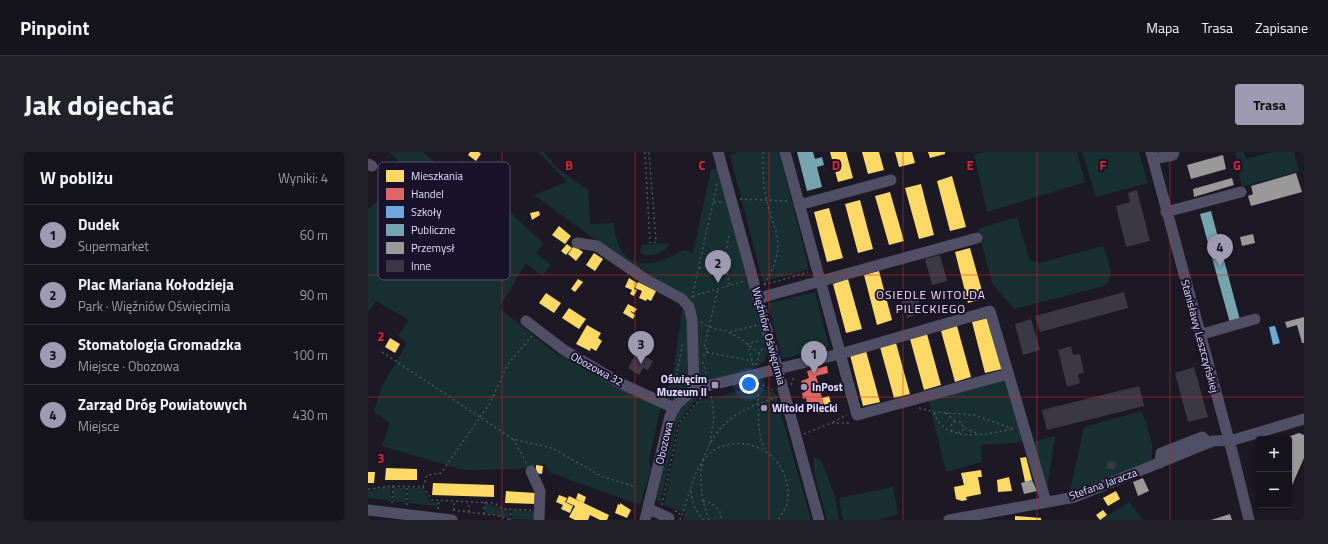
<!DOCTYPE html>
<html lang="pl">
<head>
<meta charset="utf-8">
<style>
  :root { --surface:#15131c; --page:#222029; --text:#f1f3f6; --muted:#9d9ea3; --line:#34323b; --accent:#9d9ab1 }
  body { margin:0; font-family:"Titillium Web",sans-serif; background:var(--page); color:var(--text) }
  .controls { position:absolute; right:12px; bottom:12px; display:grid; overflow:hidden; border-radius:4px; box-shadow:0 1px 3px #0004 }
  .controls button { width:36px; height:36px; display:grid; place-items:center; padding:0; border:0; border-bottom:1px solid var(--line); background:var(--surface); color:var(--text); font:20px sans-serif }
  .you { position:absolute; left:381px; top:232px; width:14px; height:14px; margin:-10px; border:3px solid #fff; border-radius:50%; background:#1a73e8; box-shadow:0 0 0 6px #1a73e833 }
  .badge { display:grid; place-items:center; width:26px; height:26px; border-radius:50%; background:var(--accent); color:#111; font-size:13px; font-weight:700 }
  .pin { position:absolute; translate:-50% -33px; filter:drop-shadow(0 1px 2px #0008) }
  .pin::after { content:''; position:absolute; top:21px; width:14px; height:12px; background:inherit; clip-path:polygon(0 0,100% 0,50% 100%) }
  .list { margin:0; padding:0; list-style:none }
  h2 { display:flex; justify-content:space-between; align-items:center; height:52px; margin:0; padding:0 16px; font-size:17px }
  h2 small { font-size:13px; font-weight:400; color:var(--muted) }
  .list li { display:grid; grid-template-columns:26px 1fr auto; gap:12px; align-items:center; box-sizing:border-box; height:60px; padding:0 16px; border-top:1px solid var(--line) }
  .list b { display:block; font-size:15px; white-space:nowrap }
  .list p { margin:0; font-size:13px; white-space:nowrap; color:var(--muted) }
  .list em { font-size:13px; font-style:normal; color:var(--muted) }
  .map { position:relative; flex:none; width:936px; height:368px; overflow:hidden; border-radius:4px }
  header { display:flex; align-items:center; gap:24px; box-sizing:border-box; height:56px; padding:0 20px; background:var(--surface); border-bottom:1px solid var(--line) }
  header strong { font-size:19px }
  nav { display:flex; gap:22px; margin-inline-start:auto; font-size:14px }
  .intro { display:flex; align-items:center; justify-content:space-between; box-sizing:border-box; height:96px; padding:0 24px }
  h1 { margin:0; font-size:28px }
  .button { padding:10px 18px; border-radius:4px; background:var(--accent); color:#111; font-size:14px; font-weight:700 }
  main { display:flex; gap:24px; padding:0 24px }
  aside { flex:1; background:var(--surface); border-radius:4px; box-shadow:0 1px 3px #0004 }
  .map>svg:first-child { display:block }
  .green { fill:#183031 }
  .homes { fill:#ffd966 }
  .shops { fill:#e06666 }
  .schools { fill:#6fa8dc }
  .public { fill:#76a5af }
  .industry { fill:#999 }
  .building { fill:#3b3846 }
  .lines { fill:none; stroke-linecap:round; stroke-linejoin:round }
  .path { stroke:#4b5563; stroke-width:1.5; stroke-dasharray:2 3; stroke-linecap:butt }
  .minor { stroke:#504f65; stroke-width:11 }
  .grid { fill:none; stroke:#d62828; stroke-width:1; stroke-opacity:0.55 }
  .poi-dot { fill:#9d9ab1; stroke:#18132b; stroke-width:1.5 }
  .labels { text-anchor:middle; stroke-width:4; stroke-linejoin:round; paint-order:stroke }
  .street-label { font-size:11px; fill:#e3dffd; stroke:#18132b }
  .poi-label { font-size:11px; font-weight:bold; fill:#e3dffd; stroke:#18132b; text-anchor:start }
  .neighbourhood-label { font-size:12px; letter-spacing:1px; fill:#fde1f2; stroke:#18132b }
  .key { fill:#18132b; stroke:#55506a; stroke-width:1 }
  .key-label { font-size:11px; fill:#e3dffd }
  .grid-label { font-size:13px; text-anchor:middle; font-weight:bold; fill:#d62828; stroke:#18132b; stroke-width:4; stroke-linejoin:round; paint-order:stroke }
</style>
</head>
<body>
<header>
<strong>Pinpoint</strong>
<nav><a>Mapa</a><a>Trasa</a><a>Zapisane</a></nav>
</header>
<div class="intro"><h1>Jak dojechać</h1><a class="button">Trasa</a></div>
<main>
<aside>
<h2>W pobliżu<small>Wyniki: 4</small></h2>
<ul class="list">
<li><span class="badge">1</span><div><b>Dudek</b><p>Supermarket</p></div><em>60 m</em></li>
<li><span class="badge">2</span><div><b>Plac Mariana Kołodzieja</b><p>Park · Więźniów Oświęcimia</p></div><em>90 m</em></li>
<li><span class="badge">3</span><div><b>Stomatologia Gromadzka</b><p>Miejsce · Obozowa</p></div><em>100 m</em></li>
<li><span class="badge">4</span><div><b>Zarząd Dróg Powiatowych</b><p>Miejsce</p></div><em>430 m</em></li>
</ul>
</aside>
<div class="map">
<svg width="936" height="368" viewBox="0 0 936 368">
  <rect width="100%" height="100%" fill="#1c1925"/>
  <path class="green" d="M21,0H55L79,21L94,8L145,63L176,92L168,101L183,113L174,124L158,111L131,156L190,203L215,213L293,253L281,309L283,317L272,353L181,320L177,312L151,317L95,318L14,294L22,271L6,260L13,236L39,191L30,184L41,168L8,149L0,160V57L42,20Z
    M171,0H176L189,16L220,38L222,72L246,71C247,96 260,118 290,110C299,107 307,102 316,98L325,101L343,18L352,15L399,200L397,209L389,215L322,235L304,250L295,246L305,223L316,145L233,94L224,85L166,43L199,30Z
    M370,0H411L441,117L395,130L362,3Z
    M616,0H709L717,30L619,60L606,3Z
    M714,0H771L780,31L728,45Z
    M867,0H876L878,7L905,0H926L931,19L874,35Z
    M649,65L661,106L664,109L671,111L735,94C739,107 749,125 736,134L646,157L624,131L610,77Z
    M299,91L301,93C296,101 286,104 276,103L272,100L274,93Z
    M447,140L461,195L414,207L400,151Z
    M637,225L656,290L613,293L614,310L578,320L560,246Z
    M392,235L407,241L443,368H315L317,361L296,353L312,272L332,248L348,246L357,244L361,241Z
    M331,244L309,272L292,353L288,345C293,323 299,271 313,255C318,249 324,246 331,244Z
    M774,259L784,291V308L726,333L702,339L716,275Z
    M687,284L679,337L666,290Z
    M445,305L453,308L467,344L471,368H459L447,325Z
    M18,335H23V349L0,346V339Z
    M25,335L38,336V351L25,349Z
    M525,335L530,362L511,368H475L471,346Z
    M40,336H54L62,350L70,351L69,354L40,351Z
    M761,350L775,368H733Z
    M117,352C127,352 133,358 142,358L141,366L117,361Z
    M144,358L170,359L169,368L144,367Z"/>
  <path class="homes" d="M102,0H111L113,2L108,9L100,3Z
    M462,0H478L485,26L470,30Z
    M494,0H511L516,18L500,22Z
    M527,0H544L547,11L531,15Z
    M560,0H577V2L562,6Z
    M584,24L598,75L582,79L569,29Z
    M553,32L566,83L551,87L537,36Z
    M522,40L536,89L521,93L507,44Z
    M492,48L505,97L490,101L477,52Z
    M461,56L475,106L459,110L446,60Z
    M171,59L172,63L164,68L162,61Z
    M191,74L203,84L197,92L184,83Z
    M199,92L204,96L198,103L193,99Z
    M206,94L215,100L208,109L200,102Z
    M602,96L616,146L600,151L587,100Z
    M226,101L235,107L227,119L218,113Z
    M511,119L524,168L509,173L496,123Z
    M261,126L269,131L266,137L269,138L266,144L262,142L264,138L257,135Z
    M210,127L215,130L207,140L203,137Z
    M480,127L494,177L478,181L465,132Z
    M270,130L288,139L283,149L279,147L278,149L271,146L274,139L267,136Z
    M178,141L193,151L186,161L171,151Z
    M260,152L269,157L266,161L263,159V160L267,163L265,167L255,161Z
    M201,156L218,167L211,177L194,166Z
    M620,166L634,217L617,221L604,170Z
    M219,173L233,181L230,186L234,189L228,199L223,196L222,199L208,192Z
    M589,174L603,225L587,230L573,179Z
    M559,182L573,233L556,238L542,187Z
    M22,186L32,192L27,201L17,195Z
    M528,191L542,242L526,246L512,195Z
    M498,199L512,250L495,254L482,203Z
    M461,244L465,259L450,262L448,255L456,253L454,246Z
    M658,305L664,328L657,330L652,306Z
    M168,313L175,314L174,322L168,321Z
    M18,316L49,317V328H17Z
    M613,318L614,325H610L613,342L598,345L599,348L594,349L588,347L586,335L596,333L593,321Z
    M0,320H7L6,331H0Z
    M641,325L644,339L630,340L629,328Z
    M65,331L126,333V345L64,343Z
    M138,339L168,341V352L137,351Z
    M748,339L752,347L740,354L735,346Z
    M210,341L218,345L216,351L208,347Z
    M191,343L199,346L197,350L205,354L202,361L193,357L195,353L188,350Z
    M201,344L241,363L239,368H232L222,363L220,368H207L201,365L207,354L198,350Z
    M252,351L263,358L259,366L247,361L250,352L252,353Z
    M735,358L739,363L732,368L728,363Z
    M647,364L673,366V368H647Z"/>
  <path class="shops" d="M459,214L460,221L448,224L456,253L440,257L438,246L435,247L434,241L437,240L433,229L441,226L439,219Z"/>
  <path class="schools" d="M907,174L912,191L905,193L901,175Z"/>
  <path class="public" d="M429,0H445L447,7L454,5L456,13L449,15L454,35L439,39Z
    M843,59L872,168L862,171L832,62Z"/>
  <path class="industry" d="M855,3L858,17L823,27L819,13Z
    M928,21L934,40L883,54L880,44L885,42L883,34Z
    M864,26L866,33L826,45L825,37Z
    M885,82L887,91L874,94L872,85Z
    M936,165V191H934L929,173L919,176L917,170Z
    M931,281L936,283V306L921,340V287H914Z
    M775,326L781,339L770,344L765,330Z
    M664,328L669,339L656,342L653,331Z
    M862,362L864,368H843Z"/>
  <path class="building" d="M769,38L782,89L758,95L748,54L762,50L760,41Z
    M572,103L579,129L564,133L557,107Z
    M548,139L554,161L539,166L533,143Z
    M756,140L760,156L672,180L667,164Z
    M663,167L672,198L655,203L647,172Z
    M703,194L705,203L712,202L716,221L710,222L712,231L699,235L690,198Z
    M267,203L273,206L275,203L285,209L280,218L275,216L271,223L260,216Z
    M826,215L840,265L820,270L807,221Z
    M771,234L776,254L679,278L674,258Z
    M740,309L748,311L747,318L738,316Z"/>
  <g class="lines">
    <path class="path" d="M277,0L282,91L288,90L281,0
      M395,0C395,13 395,27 397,40C405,83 422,89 396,133
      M372,47L422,49
      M346,50H355
      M358,101L361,83H363
      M349 109a7 7 0 1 1 14 0a7 7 0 1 1-14 0Z
      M331,116L349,110
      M358,116L362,134
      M396,133L440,120
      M325,144L377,129
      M324,146L349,32
      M333,170C340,176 351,177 360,180C372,185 382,194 392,202
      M362,180L389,173
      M14,200L145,287L184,296L233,324L265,334
      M339,200L384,209
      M335,203H338L340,197L336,196L350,137
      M335,210L339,225
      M385,213L380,192L393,188
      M388,213L394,196
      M308,225L316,227
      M390,231L405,238
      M388,232C394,255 386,276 397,297
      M423,233L426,223
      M300,242L308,225L315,191
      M551,256L566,260L606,263L646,277
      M566,261C578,293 619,282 645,277
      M578,261L587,269
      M465,270L479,263
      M597,276L611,282
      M584,279L583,274L586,270H593L596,277L590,281
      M436,282L463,271H484
      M145,287L159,312
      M342,291L346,265L343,243
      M335,308C348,269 373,257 409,245
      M334,312C331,331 334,350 341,368
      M55,335L59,323L73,321L122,251L140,212L164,184
      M0,337L25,334L55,335L64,348L126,351L136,357L163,358
      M335,349C345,351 354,357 353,368
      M24,351L25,334
      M39,353V335
      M294,353L311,271L334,245
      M70,357L71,349
      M85,358L132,364L142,368
      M86,358V350
      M307,359L311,360L312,366
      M101,360V350
      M116,362L117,350
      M142,368L143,358
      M312,368L323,336
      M336,368C326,359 320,342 325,329C328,320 332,312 338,305C364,278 409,294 418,328C420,335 421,344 419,352C417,357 413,363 410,368"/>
    <path class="minor" d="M350,0L451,368
      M417,0L489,263L640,222
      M783,0L865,303L881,368
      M785,7L805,3L806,0
      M0,12L4,14
      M431,53L523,28
      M798,60L873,40
      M209,91L229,94L277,127L314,147L321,155L324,167L326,237
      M391,146L609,86
      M158,169L196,198L252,231L306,256
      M831,183L887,167
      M792,311L793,301L834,285L841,291
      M163,319L172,339L171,368
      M281,357L301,366L300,368
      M0,358L84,368
      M277,368L302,264L309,252L326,237L472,202L622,159L678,350
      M581,368L707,345L845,289L865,288L936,267"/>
  </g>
  <path class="grid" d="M134,0V368M267,0V368M401,0V368M535,0V368M669,0V368M802,0V368M0,123H936M0,245H936"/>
  <g class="poi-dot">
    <rect x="343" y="229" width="8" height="8" rx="2"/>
    <circle cx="436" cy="235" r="4"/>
    <circle cx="396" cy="256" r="4"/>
  </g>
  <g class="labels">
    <g class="street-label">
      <text transform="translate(401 184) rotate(75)" y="4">Więźniów Oświęcimia</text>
      <text transform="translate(832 184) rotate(75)" y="4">Stanisławy Leszczyńskiej</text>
      <text transform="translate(229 217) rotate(29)" y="4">Obozowa 32</text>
      <text transform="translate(296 291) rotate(-77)" y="4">Obozowa</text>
      <text transform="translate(735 332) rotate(-20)" y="4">Stefana Jaracza</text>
    </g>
    <g class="poi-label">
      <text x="339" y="231" text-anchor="end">Oświęcim<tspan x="339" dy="13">Muzeum II</tspan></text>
      <text x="444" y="239">InPost</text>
      <text x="404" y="260">Witold Pilecki</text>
    </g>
    <g class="neighbourhood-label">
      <text x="563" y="147">OSIEDLE WITOLDA<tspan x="563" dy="14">PILECKIEGO</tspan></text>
    </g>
  </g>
  <rect x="10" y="10" width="132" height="118" rx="6" class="key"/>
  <rect x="18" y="18" width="18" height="12" fill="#ffd966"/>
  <rect x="18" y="36" width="18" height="12" fill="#e06666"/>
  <rect x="18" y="54" width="18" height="12" fill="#6fa8dc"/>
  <rect x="18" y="72" width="18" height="12" fill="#76a5af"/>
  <rect x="18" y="90" width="18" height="12" fill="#999"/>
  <rect x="18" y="108" width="18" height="12" fill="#3b3846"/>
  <g class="key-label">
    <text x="43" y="28">Mieszkania</text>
    <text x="43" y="46">Handel</text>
    <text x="43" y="64">Szkoły</text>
    <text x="43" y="82">Publiczne</text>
    <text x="43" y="100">Przemysł</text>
    <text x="43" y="118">Inne</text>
  </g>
  <g class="grid-label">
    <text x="201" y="18">B</text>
    <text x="334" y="18">C</text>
    <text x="468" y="18">D</text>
    <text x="602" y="18">E</text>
    <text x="735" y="18">F</text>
    <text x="869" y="18">G</text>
    <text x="13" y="189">2</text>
    <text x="13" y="311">3</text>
  </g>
</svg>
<div class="controls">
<button>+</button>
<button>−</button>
</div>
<div class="you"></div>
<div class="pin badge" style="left:446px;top:222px">1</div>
<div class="pin badge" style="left:350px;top:131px">2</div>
<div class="pin badge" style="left:273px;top:212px">3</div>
<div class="pin badge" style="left:852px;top:115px">4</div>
</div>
</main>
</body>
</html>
